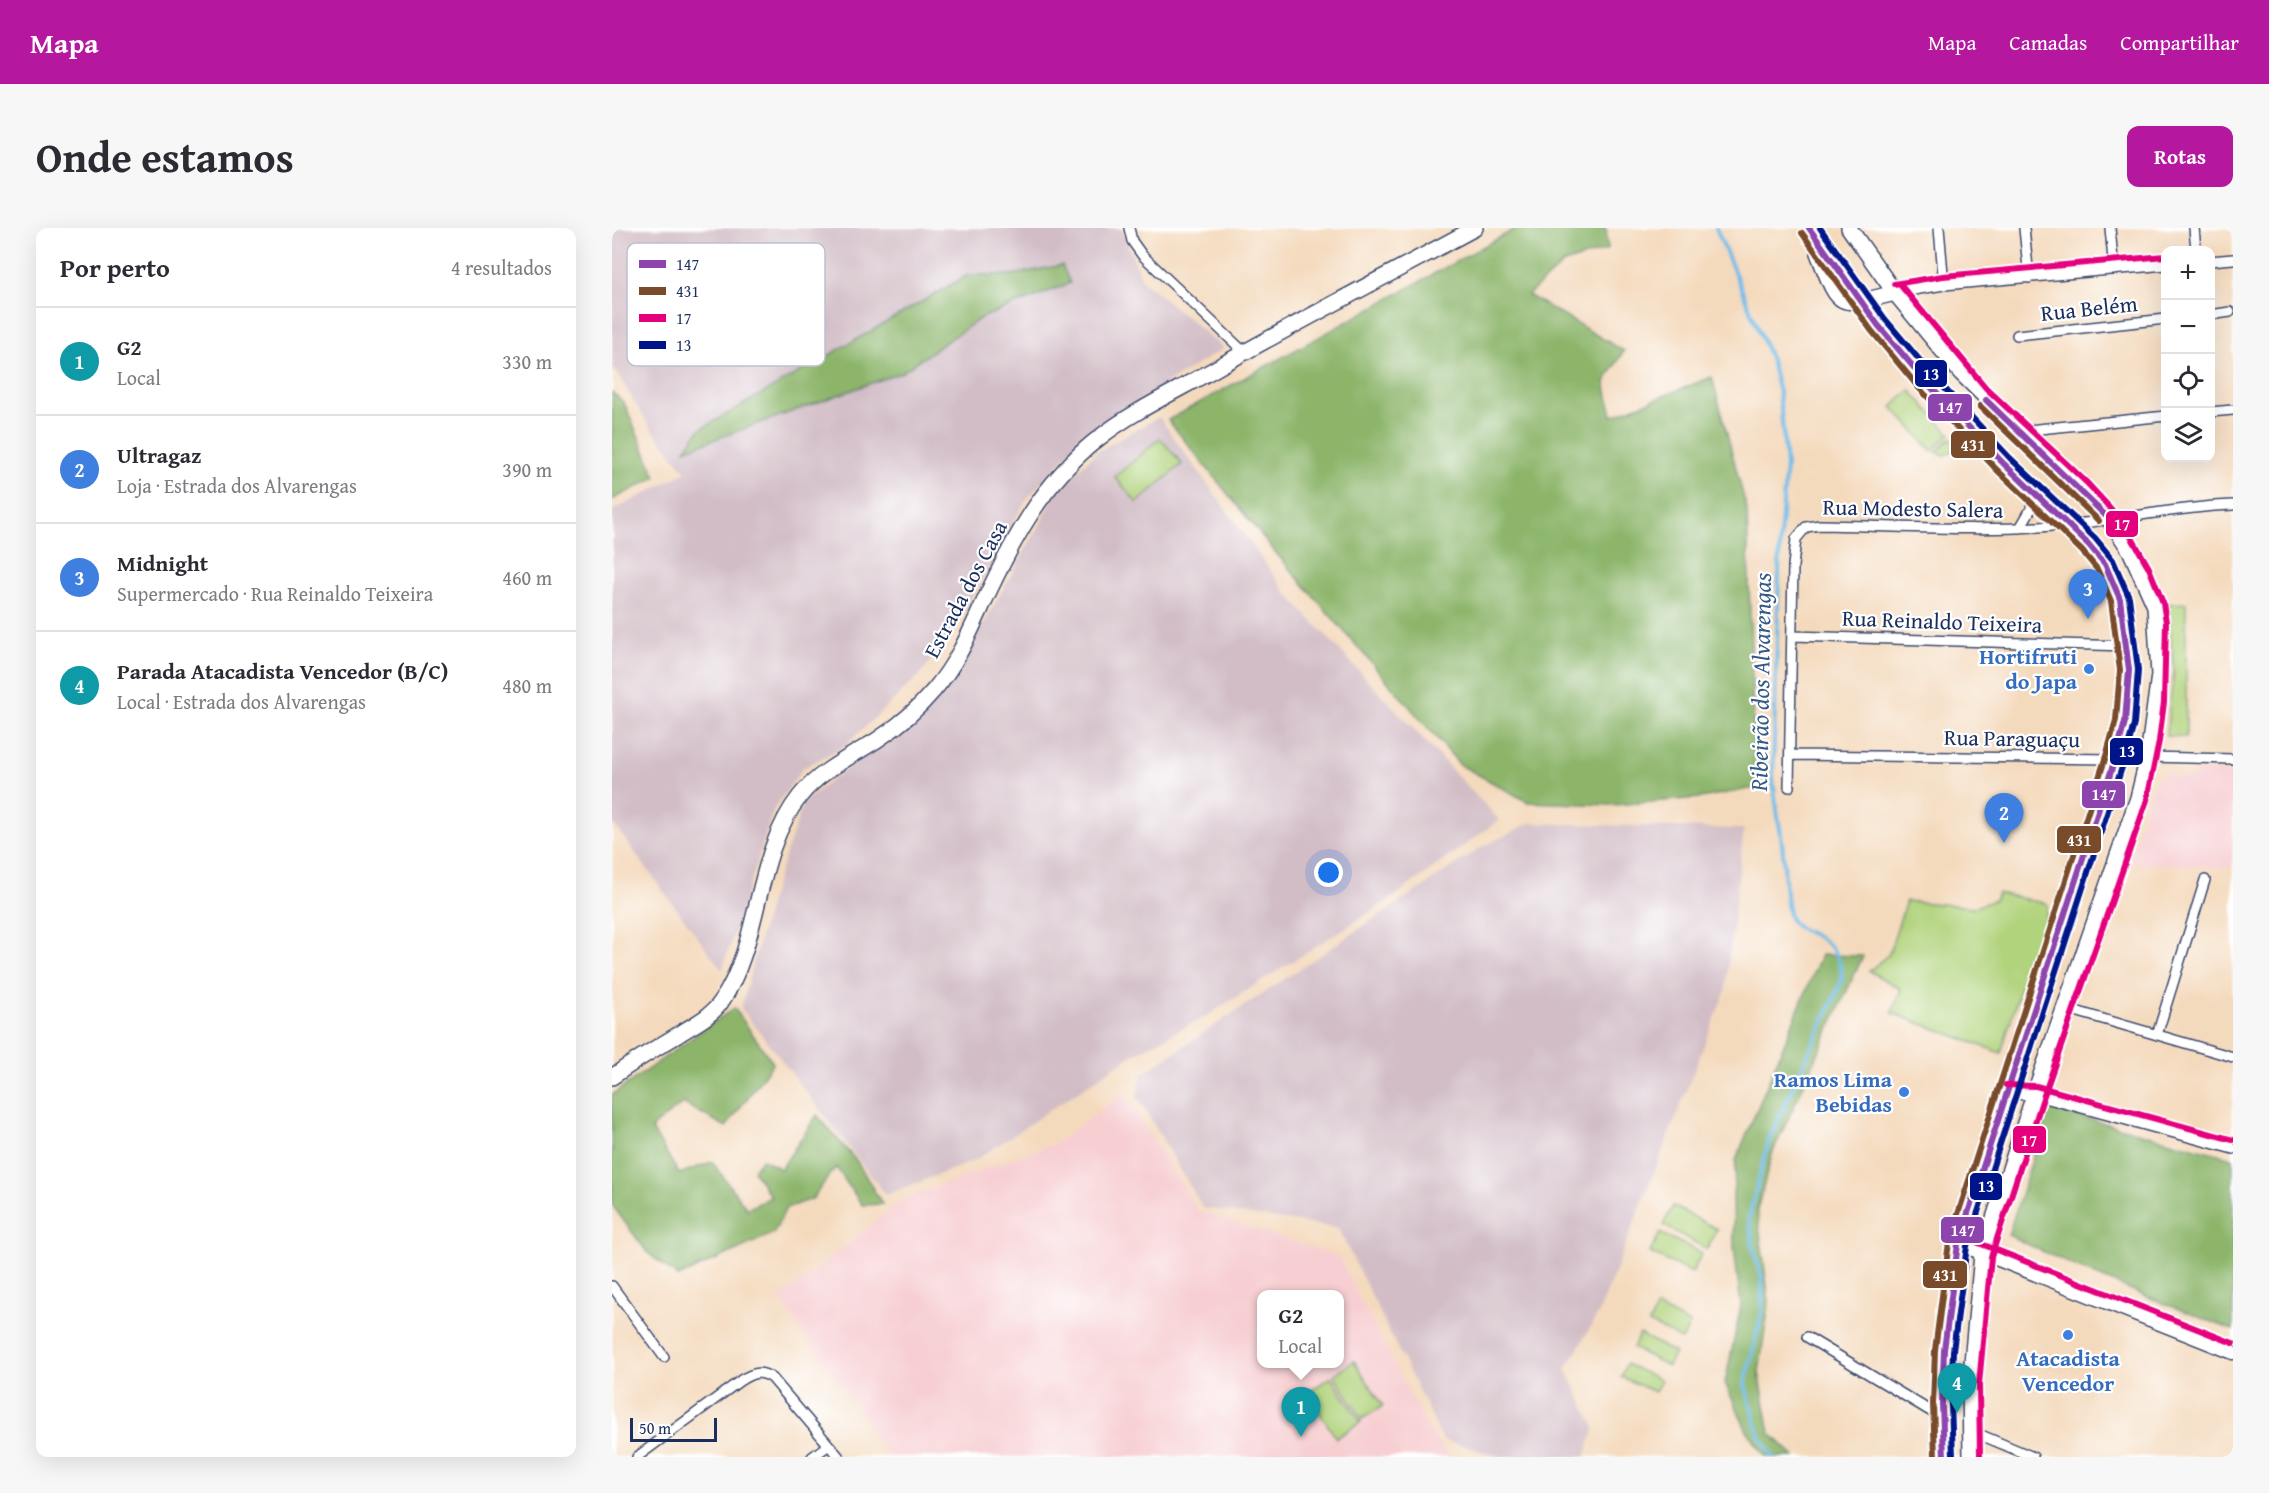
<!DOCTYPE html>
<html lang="pt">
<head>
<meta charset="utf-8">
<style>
  :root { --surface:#fff; --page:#f7f7f7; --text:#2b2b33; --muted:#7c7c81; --line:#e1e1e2; --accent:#b5179e }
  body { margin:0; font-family:"Gentium Book Plus",serif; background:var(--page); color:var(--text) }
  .controls { position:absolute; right:18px; top:18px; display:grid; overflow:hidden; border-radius:12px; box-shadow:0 6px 24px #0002 }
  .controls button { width:54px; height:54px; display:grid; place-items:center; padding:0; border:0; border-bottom:2px solid var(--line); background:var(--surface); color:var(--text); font:30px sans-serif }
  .scale { position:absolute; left:18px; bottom:15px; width:87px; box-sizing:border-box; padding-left:6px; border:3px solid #1b2f5e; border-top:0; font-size:16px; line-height:21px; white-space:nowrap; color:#1b2f5e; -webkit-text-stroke:4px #fff; paint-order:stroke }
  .you { position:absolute; left:717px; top:645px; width:21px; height:21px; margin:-15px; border:4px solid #fff; border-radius:50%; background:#1a73e8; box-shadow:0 0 0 9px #1a73e833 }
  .badge { display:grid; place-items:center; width:39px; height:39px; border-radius:50%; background:var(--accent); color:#fff; font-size:20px; font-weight:700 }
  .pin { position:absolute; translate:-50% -50px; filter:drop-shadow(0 2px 3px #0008) }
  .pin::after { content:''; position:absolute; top:32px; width:21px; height:18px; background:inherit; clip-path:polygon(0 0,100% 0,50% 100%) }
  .popup { position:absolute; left:645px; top:1062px; width:87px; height:78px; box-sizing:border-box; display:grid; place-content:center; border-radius:12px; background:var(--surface); filter:drop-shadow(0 2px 4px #0005); font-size:20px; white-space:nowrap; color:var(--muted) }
  .popup b { font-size:22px; color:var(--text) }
  .popup::after { content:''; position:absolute; left:50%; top:100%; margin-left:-12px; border:12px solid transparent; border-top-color:var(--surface) }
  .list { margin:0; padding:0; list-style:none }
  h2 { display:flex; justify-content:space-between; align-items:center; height:78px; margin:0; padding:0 24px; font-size:26px }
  h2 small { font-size:20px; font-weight:400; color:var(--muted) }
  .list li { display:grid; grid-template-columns:39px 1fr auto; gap:18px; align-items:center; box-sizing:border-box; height:108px; padding:0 24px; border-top:2px solid var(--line) }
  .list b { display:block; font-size:22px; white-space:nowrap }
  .list p { margin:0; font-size:20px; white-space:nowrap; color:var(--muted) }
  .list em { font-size:20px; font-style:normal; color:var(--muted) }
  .icon { flex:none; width:33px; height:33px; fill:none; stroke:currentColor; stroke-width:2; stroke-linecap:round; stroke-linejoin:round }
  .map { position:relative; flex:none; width:1621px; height:1229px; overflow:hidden; border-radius:12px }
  header { display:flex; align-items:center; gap:36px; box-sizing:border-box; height:84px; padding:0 30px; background:var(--accent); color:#fff }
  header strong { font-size:28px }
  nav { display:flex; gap:33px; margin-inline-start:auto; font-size:21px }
  .intro { display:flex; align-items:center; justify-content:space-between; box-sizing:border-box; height:144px; padding:0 36px }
  h1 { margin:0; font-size:42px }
  .button { padding:15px 27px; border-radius:12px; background:var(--accent); color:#fff; font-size:21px; font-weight:700 }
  main { display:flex; gap:36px; padding:0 36px }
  aside { flex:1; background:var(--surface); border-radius:12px; box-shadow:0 6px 24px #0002 }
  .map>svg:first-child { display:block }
  .built { fill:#f7cfd2; fill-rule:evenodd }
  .industrial { fill:#d2bdc6 }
  .green { fill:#b1d37b; stroke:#66816c; stroke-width:1.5 }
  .forest { fill:#8cb56b; stroke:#547264; stroke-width:1.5 }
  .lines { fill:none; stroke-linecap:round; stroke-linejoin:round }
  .stream { stroke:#6ebce8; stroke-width:4 }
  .minor-casing { stroke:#3c496c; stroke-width:12 }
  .tertiary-casing { stroke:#3c496c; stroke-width:15 }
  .primary-casing { stroke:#3c496c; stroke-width:18 }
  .minor { stroke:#fff; stroke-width:9 }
  .tertiary { stroke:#fff; stroke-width:12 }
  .primary { stroke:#fff; stroke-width:15 }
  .bus-1-casing { stroke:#fff; stroke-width:10 }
  .bus-2-casing { stroke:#fff; stroke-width:10 }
  .bus-3-casing { stroke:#fff; stroke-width:10 }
  .bus-4-casing { stroke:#fff; stroke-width:10 }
  .bus-1 { stroke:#8e44ad; stroke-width:6 }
  .bus-2 { stroke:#7a4b2a; stroke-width:6 }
  .bus-3 { stroke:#e5007d; stroke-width:6 }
  .bus-4 { stroke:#001489; stroke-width:6 }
  .shop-dot { fill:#3f7fe0; stroke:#fff; stroke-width:2 }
  .labels { text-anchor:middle; stroke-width:4.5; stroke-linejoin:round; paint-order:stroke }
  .street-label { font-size:22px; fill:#1b2f5e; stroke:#fff }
  .shop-label { font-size:22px; font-weight:bold; fill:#366cbe; stroke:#fff; text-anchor:end }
  .water-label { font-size:24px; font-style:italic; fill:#345987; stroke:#fff }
  .key { fill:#fff; stroke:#bbc1cf; stroke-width:1.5 }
  .key-label { font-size:16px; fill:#1b2f5e }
  .line-badge { stroke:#fff; stroke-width:2 }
  .badge-label { font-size:16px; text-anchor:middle; font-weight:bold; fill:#fff }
</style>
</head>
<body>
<header>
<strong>Mapa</strong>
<nav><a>Mapa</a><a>Camadas</a><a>Compartilhar</a></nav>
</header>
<div class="intro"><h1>Onde estamos</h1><a class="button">Rotas</a></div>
<main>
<aside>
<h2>Por perto<small>4 resultados</small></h2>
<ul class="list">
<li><span class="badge" style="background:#0f9aa8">1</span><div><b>G2</b><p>Local</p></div><em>330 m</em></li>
<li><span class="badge" style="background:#3f7fe0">2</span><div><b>Ultragaz</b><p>Loja · Estrada dos Alvarengas</p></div><em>390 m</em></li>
<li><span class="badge" style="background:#3f7fe0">3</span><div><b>Midnight</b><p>Supermercado · Rua Reinaldo Teixeira</p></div><em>460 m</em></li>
<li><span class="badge" style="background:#0f9aa8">4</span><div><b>Parada Atacadista Vencedor (B/C)</b><p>Local · Estrada dos Alvarengas</p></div><em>480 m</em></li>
</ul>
</aside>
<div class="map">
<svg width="1621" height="1229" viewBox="0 0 1621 1229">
  <rect width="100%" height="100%" fill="#fff"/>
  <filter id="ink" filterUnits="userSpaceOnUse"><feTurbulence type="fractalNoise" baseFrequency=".0167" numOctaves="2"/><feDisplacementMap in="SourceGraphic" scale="12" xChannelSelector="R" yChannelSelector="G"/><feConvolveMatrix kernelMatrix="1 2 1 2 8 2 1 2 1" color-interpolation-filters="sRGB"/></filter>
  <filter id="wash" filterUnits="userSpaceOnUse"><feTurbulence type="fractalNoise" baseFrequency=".008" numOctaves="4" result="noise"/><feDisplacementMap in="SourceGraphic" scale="24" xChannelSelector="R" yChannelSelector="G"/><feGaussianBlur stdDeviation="1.35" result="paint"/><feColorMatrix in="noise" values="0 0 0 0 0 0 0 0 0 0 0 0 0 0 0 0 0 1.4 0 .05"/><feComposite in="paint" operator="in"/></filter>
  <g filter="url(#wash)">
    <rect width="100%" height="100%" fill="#f4dabd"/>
    <path class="built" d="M1586,543L1621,544V640L1517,635L1538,564L1548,547L1556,544L1561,549H1584Z
      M511,865L587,983L726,1028L816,1201L838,1229H276L244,1179L167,1071L291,971L445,914ZM650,1066H728V1136H650Z"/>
    <path class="industrial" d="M1,0H509L530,52L612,120L476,204L414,272L338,408L308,447L233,518L191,540L162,581L110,742L0,594V283L74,244L36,196L0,137Z
      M547,189L676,367L887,592L777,672L596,787L522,826L362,933L274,967L129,780L159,669L192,573L331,467L431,291L442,267L484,224Z
      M918,595L1132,601L1113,764L987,1084L954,1141L983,1200L973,1229H890L831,1212L726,1000L591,980L525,868L530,846L870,619Z"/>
    <path class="green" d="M1298,162L1338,206L1320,223L1280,179Z
      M548,210L570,236L525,275L503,249Z
      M1339,210L1343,216L1341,223L1333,227L1324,224Z
      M1574,375V509L1554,508L1562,443L1555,376Z
      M1386,665L1436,676L1433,695L1408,761L1389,825L1280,785L1289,761L1257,743L1277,726L1294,673L1363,679L1383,672Z
      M1061,978L1105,1001L1095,1021L1051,997Z
      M1048,1005L1090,1025L1080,1045L1038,1025Z
      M1045,1079L1078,1096L1070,1112L1037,1095Z
      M1028,1106L1063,1125L1056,1138L1021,1120Z
      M742,1133L771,1178L750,1191L722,1147Z
      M1014,1136L1049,1152L1043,1164L1009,1149Z
      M719,1149L749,1194L724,1210L695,1165Z"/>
    <path class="forest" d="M905,0H994L996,21L952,35L916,67L1012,123L993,154L1000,188L1100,149L1135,282L1143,560L1088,570L1001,577L916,574L848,537L658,318L556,192Z
      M450,37L458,55L369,90L290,144L73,222L87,202L356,47H400Z
      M0,164L12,175L44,249L0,272Z
      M1209,727L1251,728L1160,926L1145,982L1157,1074L1147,1144L1158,1205L1183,1229H1154L1135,1203L1113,1155L1129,1078L1122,1019L1121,968L1124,932Z
      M122,780L161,835L114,899L71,875L39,900L67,946L100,934L135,981L159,969L141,942L150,931L169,941L205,887L246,935L270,976L250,977L224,939L200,971L174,980L162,1005L66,1049L35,1024L0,977V867Z
      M1437,880L1621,930V1102C1544,1073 1470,1043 1396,1007Z"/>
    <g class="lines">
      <path class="stream" d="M1104,0L1159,132L1167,165L1171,203L1174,237L1168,311L1161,547C1162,573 1169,599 1171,625C1173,640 1173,683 1180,694C1185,700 1193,703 1200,706C1221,715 1230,730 1230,753L1158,909L1137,989L1142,1025L1150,1049V1084L1133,1156L1147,1207L1161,1229"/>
    </g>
  </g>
  <g filter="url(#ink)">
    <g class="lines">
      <defs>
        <path id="minor" d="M517,0L520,13L530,27L632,124
          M1327,0L1332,57
          M1412,0L1417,50
          M1498,0L1502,42
          M1582,0L1584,22
          M1598,33L1621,31
          M1283,65L1332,57L1554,37
          M1598,87L1618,84
          M1405,107L1554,91
          M1598,184L1621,182
          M1407,203L1554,188
          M1408,300L1419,281L1420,262
          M1181,408L1515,418
          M1178,527L1503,531L1536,529L1621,531
          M1177,559L1181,338L1184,311L1194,299L1208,297C1285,298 1363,304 1440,298C1501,294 1560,279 1621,277
          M1453,780L1621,829
          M1545,807L1593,652
          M1394,866L1422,867L1621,921
          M0,1058L52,1129
          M1195,1109L1330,1190
          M1357,1202L1421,1229
          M25,1229L129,1152C141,1145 148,1142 160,1150L227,1229
          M200,1229L217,1217"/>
        <path id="tertiary" d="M1346,1016L1621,1125"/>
        <path id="primary" d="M1197,0L1266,97L1314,154L1392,236L1477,317L1493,336L1508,371L1517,442L1513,494L1503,531L1346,1016C1333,1086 1326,1159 1332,1229
          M1237,0L1283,65L1349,145L1481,274L1498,292L1518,322L1543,378L1547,447L1536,529L1526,570L1422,867L1370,1027L1358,1156L1359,1229
          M1206,25C1228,81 1224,80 1283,65
          M0,849C21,834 42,821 64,808C79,798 99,789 109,774C149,716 142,626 188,568C208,543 238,529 265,512C285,499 306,481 322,462C347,433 361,397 377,363C393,329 411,294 434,264C449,245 467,225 487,210C518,185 566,162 601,142C687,93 776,47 863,0"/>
      </defs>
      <use href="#minor" class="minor-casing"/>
      <use href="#tertiary" class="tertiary-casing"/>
      <use href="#primary" class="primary-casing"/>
      <use href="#minor" class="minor"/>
      <use href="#tertiary" class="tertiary"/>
      <use href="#primary" class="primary"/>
      <defs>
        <path id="bus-1" d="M1197,0L1266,97L1314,154L1392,236L1477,317L1493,336L1508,371L1517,442L1513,494L1503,531L1346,1016L1332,1122L1330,1176L1332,1229
          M1374,172L1493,287"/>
        <path id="bus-2" d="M1190,5L1259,102L1307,160L1385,242L1470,323L1485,341L1499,373L1508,442L1504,492L1494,528L1337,1014L1323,1122L1321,1176L1323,1229
          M1368,178L1487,293"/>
        <path id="bus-3" d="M1282,56L1331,48L1553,28
          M1290,59L1374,160L1475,255L1499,281L1520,310L1537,340L1551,375L1554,394L1552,474L1547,513L1535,572L1431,870L1379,1029L1367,1156L1368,1229
          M1394,857L1424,858L1621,912
          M1349,1008L1621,1115"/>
        <path id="bus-4" d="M1208,0L1273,91L1321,148L1398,230L1483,310L1501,332L1517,369L1526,442L1522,496L1512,533L1355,1018L1341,1123L1339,1176L1341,1228"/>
      </defs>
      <use href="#bus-1" class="bus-1-casing"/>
      <use href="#bus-2" class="bus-2-casing"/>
      <use href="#bus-3" class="bus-3-casing"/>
      <use href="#bus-4" class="bus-4-casing"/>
      <use href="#bus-1" class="bus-1"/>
      <use href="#bus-2" class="bus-2"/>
      <use href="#bus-3" class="bus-3"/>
      <use href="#bus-4" class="bus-4"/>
    </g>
  </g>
  <g class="shop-dot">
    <circle cx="1477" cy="441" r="6"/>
    <circle cx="1292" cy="864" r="6"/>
    <circle cx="1456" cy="1107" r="6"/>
  </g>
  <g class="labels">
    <g class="street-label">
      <text transform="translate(1477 80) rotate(-6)" y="8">Rua Belém</text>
      <text transform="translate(1301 280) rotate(1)" y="8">Rua Modesto Salera</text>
      <text transform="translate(353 361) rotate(-62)" y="8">Estrada dos Casa</text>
      <text transform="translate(1330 393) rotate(2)" y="8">Rua Reinaldo Teixeira</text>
      <text transform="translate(1400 510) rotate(1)" y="8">Rua Paraguaçu</text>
    </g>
    <g class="shop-label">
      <text x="1465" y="436">Hortifruti<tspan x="1465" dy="25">do Japa</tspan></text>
      <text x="1280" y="859">Ramos Lima<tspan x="1280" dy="25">Bebidas</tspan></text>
      <text x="1456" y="1138" text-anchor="middle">Atacadista<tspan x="1456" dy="25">Vencedor</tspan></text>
    </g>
    <g class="water-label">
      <text transform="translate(1149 454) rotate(-89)" y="8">Ribeirão dos Alvarengas</text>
    </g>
  </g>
  <rect x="15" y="15" width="198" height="123" rx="9" class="key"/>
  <rect x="27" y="32" width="27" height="8" fill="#8e44ad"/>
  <rect x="27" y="59" width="27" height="8" fill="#7a4b2a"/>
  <rect x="27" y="86" width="27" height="8" fill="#e5007d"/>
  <rect x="27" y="113" width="27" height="8" fill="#001489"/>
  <g class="key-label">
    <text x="64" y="42">147</text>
    <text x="64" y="69">431</text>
    <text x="64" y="96">17</text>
    <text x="64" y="123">13</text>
  </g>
  <g class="line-badge">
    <rect x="1302" y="131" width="34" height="29" rx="6" fill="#001489"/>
    <rect x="1315" y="165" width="46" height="29" rx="6" fill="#8e44ad"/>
    <rect x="1338" y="202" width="46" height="29" rx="6" fill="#7a4b2a"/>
    <rect x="1493" y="282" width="34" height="28" rx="6" fill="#e5007d"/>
    <rect x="1497" y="509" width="35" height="29" rx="6" fill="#001489"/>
    <rect x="1469" y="552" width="45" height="29" rx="6" fill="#8e44ad"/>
    <rect x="1444" y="597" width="46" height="29" rx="6" fill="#7a4b2a"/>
    <rect x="1400" y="897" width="35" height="29" rx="6" fill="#e5007d"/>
    <rect x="1357" y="944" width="34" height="29" rx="6" fill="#001489"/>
    <rect x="1328" y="988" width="45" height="28" rx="6" fill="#8e44ad"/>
    <rect x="1310" y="1032" width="46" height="29" rx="6" fill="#7a4b2a"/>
  </g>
  <g class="badge-label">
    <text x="1319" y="152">13</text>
    <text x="1338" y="185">147</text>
    <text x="1361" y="223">431</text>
    <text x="1510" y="302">17</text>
    <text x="1515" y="529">13</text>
    <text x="1492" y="572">147</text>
    <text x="1467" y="618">431</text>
    <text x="1417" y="918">17</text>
    <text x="1374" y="964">13</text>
    <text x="1351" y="1008">147</text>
    <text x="1333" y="1053">431</text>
  </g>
</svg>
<div class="controls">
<button>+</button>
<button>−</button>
<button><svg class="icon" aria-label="locate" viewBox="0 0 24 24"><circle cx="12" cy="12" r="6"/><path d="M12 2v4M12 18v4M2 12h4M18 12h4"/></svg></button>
<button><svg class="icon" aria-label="layers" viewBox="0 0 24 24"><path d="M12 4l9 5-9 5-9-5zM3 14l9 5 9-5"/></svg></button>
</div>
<div class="scale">50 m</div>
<div class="you"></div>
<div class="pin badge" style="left:689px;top:1209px;background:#0f9aa8">1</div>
<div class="popup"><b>G2</b>Local</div>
<div class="pin badge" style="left:1392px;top:615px;background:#3f7fe0">2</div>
<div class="pin badge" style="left:1476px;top:391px;background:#3f7fe0">3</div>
<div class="pin badge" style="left:1345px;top:1185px;background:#0f9aa8">4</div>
</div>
</main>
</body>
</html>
